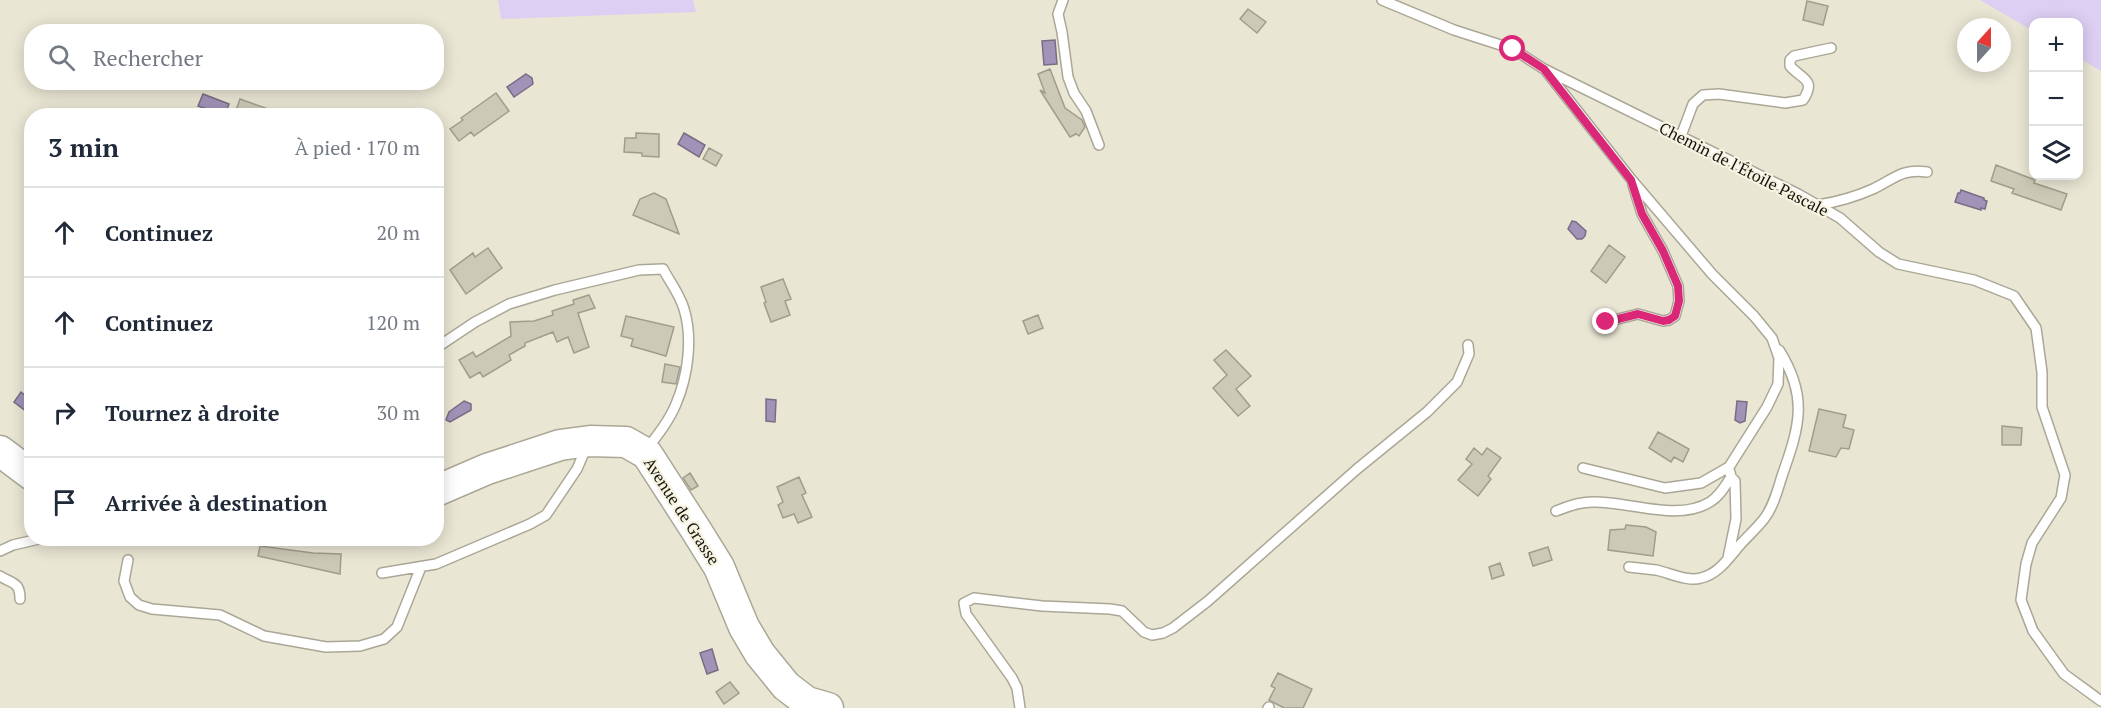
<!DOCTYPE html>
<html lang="fr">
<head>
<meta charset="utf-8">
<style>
  :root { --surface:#fff; --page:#f2f2f3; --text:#1f2937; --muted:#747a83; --line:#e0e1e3 }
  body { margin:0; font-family:"PT Serif",serif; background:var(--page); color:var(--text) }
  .controls { position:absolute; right:18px; top:18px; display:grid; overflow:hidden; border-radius:12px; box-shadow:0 3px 15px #0003 }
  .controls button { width:54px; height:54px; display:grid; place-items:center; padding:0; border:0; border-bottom:2px solid var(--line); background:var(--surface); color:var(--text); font:30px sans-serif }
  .compass { position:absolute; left:1957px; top:18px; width:54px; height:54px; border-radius:50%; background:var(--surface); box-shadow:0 3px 15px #0003; rotate:21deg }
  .stop { position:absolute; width:18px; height:18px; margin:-14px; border:4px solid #db2777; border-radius:50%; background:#fff }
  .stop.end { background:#db2777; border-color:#fff; box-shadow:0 2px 6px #0008 }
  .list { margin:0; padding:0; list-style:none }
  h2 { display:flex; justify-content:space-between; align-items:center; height:78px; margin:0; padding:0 24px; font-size:26px }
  h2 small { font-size:20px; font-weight:400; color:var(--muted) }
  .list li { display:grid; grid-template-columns:39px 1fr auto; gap:18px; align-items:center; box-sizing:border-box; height:90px; padding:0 24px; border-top:2px solid var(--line) }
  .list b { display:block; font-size:22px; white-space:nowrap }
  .list em { font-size:20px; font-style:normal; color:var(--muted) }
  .icon { flex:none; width:33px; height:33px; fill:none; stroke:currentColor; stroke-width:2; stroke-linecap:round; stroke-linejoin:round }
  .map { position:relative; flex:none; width:2101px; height:708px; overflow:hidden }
  .search { position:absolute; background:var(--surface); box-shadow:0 3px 15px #0003; left:24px; top:24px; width:420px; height:66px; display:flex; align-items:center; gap:15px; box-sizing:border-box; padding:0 21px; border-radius:24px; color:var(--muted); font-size:22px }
  .panel { position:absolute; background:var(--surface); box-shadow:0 3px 15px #0003; left:24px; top:108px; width:420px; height:438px; border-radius:24px }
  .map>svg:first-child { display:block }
  .green { fill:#ddcff3 }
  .water { fill:#a193b8; stroke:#776d85; stroke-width:1.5 }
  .building { fill:#cdc9b7; stroke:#a19d8c; stroke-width:1.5 }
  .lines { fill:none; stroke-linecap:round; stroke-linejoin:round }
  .service-casing { stroke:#aba796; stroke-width:12 }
  .primary-casing { stroke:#aba796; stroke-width:33 }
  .service { stroke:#fff; stroke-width:9 }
  .primary { stroke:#fff; stroke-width:30 }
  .route { stroke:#db2777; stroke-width:8 }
  .labels { text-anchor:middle; stroke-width:4.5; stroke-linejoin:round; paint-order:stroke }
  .street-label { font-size:16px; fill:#15140e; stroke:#f7f3e1 }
</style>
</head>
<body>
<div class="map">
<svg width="2101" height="708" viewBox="0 0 2101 708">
  <rect width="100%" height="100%" fill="#eae6d4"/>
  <path class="green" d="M498,0H693L696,12L501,19Z
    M1980,0H2101V71L2079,58L2078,22H2034L2033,31Z"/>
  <path class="water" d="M1055,40L1057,64L1044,65L1042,41Z
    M526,74L532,78L533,84L514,97L507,87Z
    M203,94L229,104L225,115L198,106Z
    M684,133L705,145L699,157L678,144Z
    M1961,190L1984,198V200L1987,201L1985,209L1981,208V210L1955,202L1958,193H1960Z
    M1572,221L1576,222L1586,231L1585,236L1582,239H1577L1568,229Z
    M21,392L31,400V415L14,402Z
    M766,399L776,400L775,422L766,421Z
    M464,401L471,404V410L450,422L446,420L449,412Z
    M1737,401L1747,402L1745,421L1740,423L1735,420Z
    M712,649L718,670L707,674L700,653Z"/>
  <path class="building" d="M1807,1L1828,6L1823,25L1803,20Z
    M1248,9L1266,22L1257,33L1240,19Z
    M1050,69L1065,108L1082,120L1085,127L1079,136L1075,133L1076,134L1070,137L1040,90L1045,93L1038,74Z
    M496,93L509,111L474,136L471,132L459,141L450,129L463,120L461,118Z
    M240,99L282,114V116H234Z
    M636,133L659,134V157L642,156V153L624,152L625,138H636Z
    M709,148L722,155L716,166L703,159Z
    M1996,165L2035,180L2034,183L2067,194L2061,210L2012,193L2014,189L1991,181Z
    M654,193L666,199L679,234L633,215L640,199Z
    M1609,245L1625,257L1606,283L1591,271Z
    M488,248L502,268L466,294L450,270L473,253L475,257Z
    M783,279L791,299L785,301L790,315L771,322L764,303L766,302L761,287Z
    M589,295L595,308L578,313L589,347L574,353L568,337L557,342L553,332L525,343V346L509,355L511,360L483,377L480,372L470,378L459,360L473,352L476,357L511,336L510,322L534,321L553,315L552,311L574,304L573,300Z
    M1038,315L1043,328L1028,334L1023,321Z
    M626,316L674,327L666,356L631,346L633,339L621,336Z
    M1226,350L1251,376L1236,389L1250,406L1238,416L1213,388L1227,375L1214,360Z
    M665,364L680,367L676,384L662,382Z
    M1819,409L1846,415L1843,427L1854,430L1849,449L1841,448L1836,457L1809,451Z
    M2002,426L2022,428L2021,445H2002Z
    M1658,432L1689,449L1683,462L1674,457L1671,462L1649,448Z
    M1474,448L1482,455L1487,448L1501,458L1488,476L1491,479L1478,496L1458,480L1472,464L1466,459Z
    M690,473L698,486L691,490L683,478Z
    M799,477L806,493L802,495L812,517L798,523L794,514L783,518L778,505L783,502L777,487Z
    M1626,525L1646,527L1656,532L1653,556L1608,550L1610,530L1625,529Z
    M260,546L313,553L341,554L340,574L258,556Z
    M1548,547L1552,560L1533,566L1529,553Z
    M1500,563L1504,575L1492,579L1489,567Z
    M1278,673L1312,689L1303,708H1284L1269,700L1275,688L1271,686Z
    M730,682L739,693L724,704L716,692Z"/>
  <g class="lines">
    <defs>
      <path id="service" d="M1063,0L1058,14L1062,32L1068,77L1074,93L1086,111L1099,145
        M1382,0L1454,30L1513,49L1544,69L1798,194L1840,218L1879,252L1898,264L1974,280L2014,296L2036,328L2042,372V407L2065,475L2061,498L2032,543L2026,564L2021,600L2033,631L2064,674L2101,701
        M1546,71L1631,179L1712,274L1754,316L1772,338L1779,358L1778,384L1767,407L1729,467L1701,483L1665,488L1583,468
        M1681,136L1693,104L1703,95L1719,94L1785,103L1803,100C1817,79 1801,79 1790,66V60L1794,56L1831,48
        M1818,205C1837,202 1855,197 1873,189C1894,179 1902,168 1927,172
        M1606,322L1638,314L1663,321L1669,320L1675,316L1679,301L1678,286L1663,251L1642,214L1633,185
        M436,348L475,322L509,304L555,290L639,270L663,269C670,282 680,295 684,309C693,338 688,376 676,404C669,421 657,436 646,450
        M1556,511C1564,508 1574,504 1582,503C1622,497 1674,524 1710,502C1720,496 1725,486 1731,477
        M0,551L13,545L43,538
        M1728,558L1736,519L1735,481L1731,477L1730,472
        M128,560L124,581L130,597L139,605L152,609L220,615L264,636L326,647L360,646L384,639L397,627L421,567
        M1629,567C1638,568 1647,569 1656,570C1670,573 1688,582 1701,578C1718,574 1728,559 1739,546C1747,537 1756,529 1764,519C1774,506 1778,488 1783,473C1800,425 1808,396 1779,350
        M382,573L436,564L530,524L546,515L577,469L586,448
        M0,576C13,584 20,582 20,599
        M1020,708L1017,688L1012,678L966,614L964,603L974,598L1042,606L1110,609L1122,611L1144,632L1152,635L1163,633L1173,628L1208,601L1357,469L1427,412L1457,382L1469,354L1468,345
        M1268,708L1269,707"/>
      <path id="primary" d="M0,451L32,475
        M436,491L487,469L560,445L590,441L626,442L647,454L696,530L719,567L744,627L760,654L786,686L807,702L828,708"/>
    </defs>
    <use href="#service" class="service-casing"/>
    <use href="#primary" class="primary-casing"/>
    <use href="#service" class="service"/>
    <use href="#primary" class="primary"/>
  </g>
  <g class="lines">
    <path class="route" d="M1513,49L1544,69L1631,180L1642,214L1663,251L1678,286L1679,301L1675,316L1669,320L1663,321L1638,314L1606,322"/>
  </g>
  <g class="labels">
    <g class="street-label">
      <text transform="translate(1744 169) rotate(27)" y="6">Chemin de l'Étoile Pascale</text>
      <text transform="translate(682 511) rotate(57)" y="6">Avenue de Grasse</text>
    </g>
  </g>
</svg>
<div class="controls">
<button>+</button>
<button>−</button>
<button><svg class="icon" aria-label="layers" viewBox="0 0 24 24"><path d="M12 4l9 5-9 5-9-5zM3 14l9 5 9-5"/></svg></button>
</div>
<svg class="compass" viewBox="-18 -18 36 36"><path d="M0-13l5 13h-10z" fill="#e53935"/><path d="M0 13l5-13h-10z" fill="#747a83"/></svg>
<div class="stop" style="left:1513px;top:49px"></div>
<div class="stop end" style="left:1606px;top:322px"></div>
<div class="search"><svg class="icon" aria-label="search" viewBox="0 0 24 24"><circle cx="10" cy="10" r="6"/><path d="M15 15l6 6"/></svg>Rechercher</div>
<section class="panel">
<h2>3 min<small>À pied · 170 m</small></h2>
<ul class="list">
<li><svg class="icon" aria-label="ahead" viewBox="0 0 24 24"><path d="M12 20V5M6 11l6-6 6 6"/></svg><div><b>Continuez</b></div><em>20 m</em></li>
<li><svg class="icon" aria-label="ahead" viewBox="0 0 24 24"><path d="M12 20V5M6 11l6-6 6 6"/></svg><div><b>Continuez</b></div><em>120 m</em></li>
<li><svg class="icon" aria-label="right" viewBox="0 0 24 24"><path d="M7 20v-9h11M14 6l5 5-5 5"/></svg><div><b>Tournez à droite</b></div><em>30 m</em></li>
<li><svg class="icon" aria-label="arrive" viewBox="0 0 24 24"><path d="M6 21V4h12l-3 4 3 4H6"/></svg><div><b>Arrivée à destination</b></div></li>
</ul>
</section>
</div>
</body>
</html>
